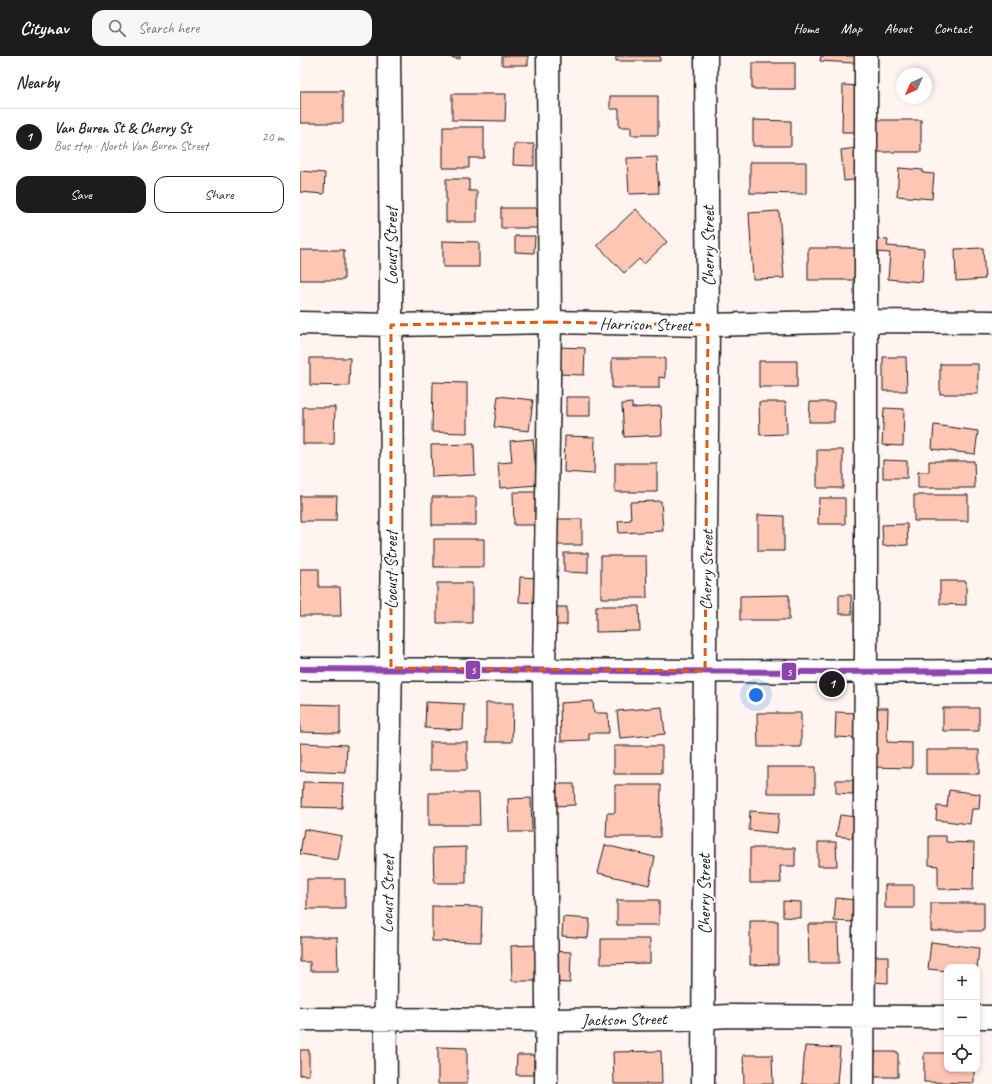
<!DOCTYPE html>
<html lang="en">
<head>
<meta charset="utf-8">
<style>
  :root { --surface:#fff; --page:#f7f7f7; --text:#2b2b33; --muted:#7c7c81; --line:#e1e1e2; --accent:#1c1c1c }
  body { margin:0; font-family:Caveat,sans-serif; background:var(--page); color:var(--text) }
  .controls { position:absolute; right:12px; bottom:12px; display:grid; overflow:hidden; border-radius:8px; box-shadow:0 2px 6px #0003 }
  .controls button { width:36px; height:36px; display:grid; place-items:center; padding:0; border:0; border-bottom:1px solid var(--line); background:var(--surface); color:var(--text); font:20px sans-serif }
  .compass { position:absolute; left:596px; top:12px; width:36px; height:36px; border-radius:50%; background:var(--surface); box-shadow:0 2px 6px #0003; rotate:225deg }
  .you { position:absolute; left:456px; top:639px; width:14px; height:14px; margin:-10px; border:3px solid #fff; border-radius:50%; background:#1a73e8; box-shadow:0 0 0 6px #1a73e833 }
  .badge { display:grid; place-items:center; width:26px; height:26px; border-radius:50%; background:var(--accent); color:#fff; font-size:13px; font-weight:700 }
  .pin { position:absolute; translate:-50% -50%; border:2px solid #fff; box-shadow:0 1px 4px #0006 }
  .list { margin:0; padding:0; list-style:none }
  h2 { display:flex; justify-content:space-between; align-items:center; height:52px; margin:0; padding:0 16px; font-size:17px }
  h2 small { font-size:13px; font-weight:400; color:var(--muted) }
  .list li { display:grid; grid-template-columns:26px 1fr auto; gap:12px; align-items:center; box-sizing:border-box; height:56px; padding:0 16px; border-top:1px solid var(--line) }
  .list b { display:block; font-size:15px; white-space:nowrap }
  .list p { margin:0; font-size:13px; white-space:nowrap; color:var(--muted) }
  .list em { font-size:13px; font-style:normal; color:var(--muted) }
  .actions { display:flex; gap:8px; padding:12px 16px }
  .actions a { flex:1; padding:9px 0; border:1px solid var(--accent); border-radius:12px; text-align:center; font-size:14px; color:var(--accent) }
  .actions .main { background:var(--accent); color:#fff }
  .icon { flex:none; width:22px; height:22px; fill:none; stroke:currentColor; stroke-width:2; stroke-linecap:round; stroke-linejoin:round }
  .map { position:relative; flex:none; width:692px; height:1028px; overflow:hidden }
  header { display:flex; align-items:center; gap:24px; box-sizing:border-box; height:56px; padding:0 20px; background:var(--accent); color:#fff }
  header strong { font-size:19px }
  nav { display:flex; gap:22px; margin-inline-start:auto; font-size:14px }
  .search { width:280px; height:36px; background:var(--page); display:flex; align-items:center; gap:10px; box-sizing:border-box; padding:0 14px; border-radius:12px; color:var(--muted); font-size:15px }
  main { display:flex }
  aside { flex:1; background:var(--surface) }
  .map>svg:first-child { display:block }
  .building { fill:#ffc6b4; stroke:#1c1c1c }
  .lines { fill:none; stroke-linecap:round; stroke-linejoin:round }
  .minor-casing { stroke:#1c1c1c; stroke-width:25 }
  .minor { stroke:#fff; stroke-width:22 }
  .bus-1-casing { stroke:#fff; stroke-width:9 }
  .bus-1 { stroke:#8e44ad; stroke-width:6 }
  .marked { fill:none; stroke:#e8590c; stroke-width:3; stroke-dasharray:8 5; stroke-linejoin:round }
  .labels { text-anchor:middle; stroke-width:4; stroke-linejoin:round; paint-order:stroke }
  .street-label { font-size:17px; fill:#1c1c1c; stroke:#fff }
  .line-badge { stroke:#fff; stroke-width:1.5 }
  .badge-label { font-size:11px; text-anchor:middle; font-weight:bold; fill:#fff }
</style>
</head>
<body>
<header>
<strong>Citynav</strong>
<div class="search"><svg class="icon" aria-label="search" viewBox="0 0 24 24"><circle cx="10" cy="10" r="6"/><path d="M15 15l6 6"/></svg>Search here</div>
<nav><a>Home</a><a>Map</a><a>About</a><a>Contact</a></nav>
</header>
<main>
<aside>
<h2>Nearby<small></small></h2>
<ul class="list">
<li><span class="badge">1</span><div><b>Van Buren St &amp; Cherry St</b><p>Bus stop · North Van Buren Street</p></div><em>20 m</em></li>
</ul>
<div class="actions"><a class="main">Save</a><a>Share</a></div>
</aside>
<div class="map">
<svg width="692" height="1028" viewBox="0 0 692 1028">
  <rect width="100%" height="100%" fill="#fff4f0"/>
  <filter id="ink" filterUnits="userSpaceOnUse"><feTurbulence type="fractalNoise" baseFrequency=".025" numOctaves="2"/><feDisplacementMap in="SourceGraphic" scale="8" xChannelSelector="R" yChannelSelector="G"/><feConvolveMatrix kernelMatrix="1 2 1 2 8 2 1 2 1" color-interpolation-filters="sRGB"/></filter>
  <g filter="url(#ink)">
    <path class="building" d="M144,0H160V3Z
      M202,0H228V9H202Z
      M316,0H360V5H316Z
      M521,0H555L554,7L520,5Z
      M452,7H495V33H452Z
      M543,29L560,30L558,76H542Z
      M0,35H43V67H0Z
      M152,38H206L205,65L152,64Z
      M310,40H358V79H331V71H319V53H310Z
      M453,64L491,65V90H453Z
      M577,64H621V96H577Z
      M143,71H184V102H169V112H143Z
      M214,88H234V110L213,109Z
      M557,92L561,123L544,125L541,94Z
      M357,101L359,137L329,138L327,102Z
      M450,106H506V138L450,137Z
      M599,112L623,114V117L634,118L632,143L597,140Z
      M0,115L25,117L24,138L0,136Z
      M146,123H169V135H177V166H146Z
      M201,152H237V172H201Z
      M336,153L367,186L344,208L339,203L324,217L297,189Z
      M479,155L484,222L453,223L449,157Z
      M215,180H235L234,197L215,196Z
      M577,183L588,184L587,190L624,193L622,226L588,223L590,197L576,196Z
      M143,185L179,186V211H143Z
      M508,192H555V224H508Z
      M683,192L685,223L656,225L655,193Z
      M0,194H44V224H0Z
      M258,291L285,292L284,319L258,318Z
      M583,301H606L607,335H583Z
      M10,302H50L49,330L10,329Z
      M312,302H365V322L359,321V332H312Z
      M459,305H497V331H459Z
      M640,308H678V338H640Z
      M133,326L167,327V377L132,376Z
      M198,340L233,344L229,375L194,371Z
      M266,341H290V360H266Z
      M459,346H486L487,378L460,379Z
      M510,346H534V366H509Z
      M332,347V352L361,350L362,379L324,381L322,348Z
      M3,351H35L34,388H3Z
      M584,352L604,353L603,390L582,389Z
      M634,369L678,375L675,398L632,393Z
      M265,380L295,381L294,418L264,416Z
      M233,383L237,429L200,432L198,407L212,406L210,385Z
      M174,388L175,419L132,421L131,389Z
      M517,394H543V432H517Z
      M583,404L607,405V422H583Z
      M629,405H674L675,432H618V416H629Z
      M315,407H357V436H315Z
      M213,436H239V469H214Z
      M614,439H668V465H614Z
      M0,440H37L36,465H0Z
      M132,441H176V469H132Z
      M519,442H545V468H518Z
      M361,445L363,475L319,477L318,465L331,464L330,446Z
      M458,459L484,460V495H458Z
      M256,463H282V489H255Z
      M607,468L608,489L583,490L582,469Z
      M134,483H184V511H134Z
      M264,497H288V517L264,516Z
      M301,500H346L347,542H301Z
      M0,513H19V531H40L41,560H0Z
      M220,521L239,522L238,547L219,546Z
      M640,525H666V549L640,548Z
      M137,527H172V567H137Z
      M489,539V564H440V540Z
      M539,539H551L552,558H539Z
      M296,550H339L340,575L296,576Z
      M255,551H267V569H255Z
      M293,645L294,657H308L309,677H289V684L261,685L260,647Z
      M126,646L164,648L163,674L125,672Z
      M186,647H213L212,686H186Z
      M0,648L40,649V677L0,676Z
      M362,651L365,678L320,682L317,655Z
      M572,652H588L587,686L612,687V712L571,711Z
      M643,652H679V675H643Z
      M536,656L557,657L556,682L535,681Z
      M457,657H501V691H458Z
      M130,686H167V714H130Z
      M0,687L47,689L46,717L0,715Z
      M314,690H362V718H314Z
      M626,694H679V718H626Z
      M467,711H515V737H467Z
      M536,724H553V738L536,737Z
      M3,726L43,727L42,752L2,751Z
      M254,728H274L275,749L254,750Z
      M315,729H361L360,781H306L307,757H315Z
      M649,734L680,738L679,753H672L670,768L636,764L637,750L647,751Z
      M129,737H179L180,769H129Z
      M231,742L232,776H209L208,743Z
      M450,755L479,757L477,777L449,774Z
      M540,759L555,761L552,782L536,780Z
      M4,773L42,780L38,804L0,798Z
      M629,780H646V786L674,787L673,834L638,833V810L629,809Z
      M518,786H536L537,810H518Z
      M305,789L355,801L349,829L298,817Z
      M166,791V827H134L133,792Z
      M450,792H495V810H480L481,827H450Z
      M7,823H45V853H7Z
      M585,829H614V852H585Z
      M536,842L556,844L554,866L534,865Z
      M317,844H359V869H317Z
      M483,845L501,846V862L483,861Z
      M631,847H684V875H631Z
      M132,850L182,851L181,886L132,885Z
      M263,861L290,863L288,882L262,880Z
      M450,865H478V908L450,909Z
      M508,868H538L539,907H509Z
      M0,881H37L38,915H10V906H0Z
      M301,883H350V907L301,908Z
      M631,886L679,892L677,914V911H647V915L628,913Z
      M236,889L237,925H212L211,890Z
      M251,895L271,896L270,927L250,926Z
      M570,900H588V927L570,926Z
      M505,990L540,992L537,1028H502Z
      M138,991L167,992V1028H138Z
      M0,994H9V1019H0Z
      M361,995L362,1028H314L313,996Z
      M575,996H598V1021H574Z
      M624,997H647V1013H674V1027L624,1026Z
      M217,999H234V1019H216Z
      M443,999H472L473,1028H444Z"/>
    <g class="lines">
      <defs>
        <path id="minor" d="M0,267L91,269L250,266L408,269L566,265L692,266
          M0,613C231,613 461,617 692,615
          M677,961H692
          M0,963L246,964L377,963L429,960L647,961
          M86,1028C84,882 90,735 91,589C93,393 91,196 89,0
          M246,1028L247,947L244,615L250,266L248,0
          M403,1028L405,585L408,269L406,0
          M563,1028L566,589V0"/>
      </defs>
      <use href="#minor" class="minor-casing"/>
      <use href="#minor" class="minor"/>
      <defs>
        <path id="bus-1" d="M0,613L519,616L692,615"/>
      </defs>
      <use href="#bus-1" class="bus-1-casing"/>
      <use href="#bus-1" class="bus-1"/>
    </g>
  </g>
  <path class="marked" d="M250,266L408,269L405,615L91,612V269Z"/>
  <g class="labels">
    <g class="street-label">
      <text transform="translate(91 190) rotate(-90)" y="6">Locust Street</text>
      <text transform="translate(408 190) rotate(-90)" y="6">Cherry Street</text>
      <text transform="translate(346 268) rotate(1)" y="6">Harrison Street</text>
      <text transform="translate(91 514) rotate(-90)" y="6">Locust Street</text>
      <text transform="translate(406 514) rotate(-89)" y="6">Cherry Street</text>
      <text transform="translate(87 838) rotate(-89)" y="6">Locust Street</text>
      <text transform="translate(404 838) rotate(-90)" y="6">Cherry Street</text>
      <text transform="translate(324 963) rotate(-1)" y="6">Jackson Street</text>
    </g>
  </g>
  <g class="line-badge">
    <rect x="165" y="604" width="16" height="20" rx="4" fill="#8e44ad"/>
    <rect x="481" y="606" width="16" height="19" rx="4" fill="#8e44ad"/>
  </g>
  <g class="badge-label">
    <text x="173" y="618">5</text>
    <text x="489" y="620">5</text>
  </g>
</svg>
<div class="controls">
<button>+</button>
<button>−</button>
<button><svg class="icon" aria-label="locate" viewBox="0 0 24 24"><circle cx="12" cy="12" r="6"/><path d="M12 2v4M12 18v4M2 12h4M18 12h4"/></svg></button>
</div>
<svg class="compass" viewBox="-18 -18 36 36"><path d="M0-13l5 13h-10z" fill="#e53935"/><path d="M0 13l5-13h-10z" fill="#7c7c81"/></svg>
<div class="you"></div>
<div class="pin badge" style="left:532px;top:628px">1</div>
</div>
</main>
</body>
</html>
